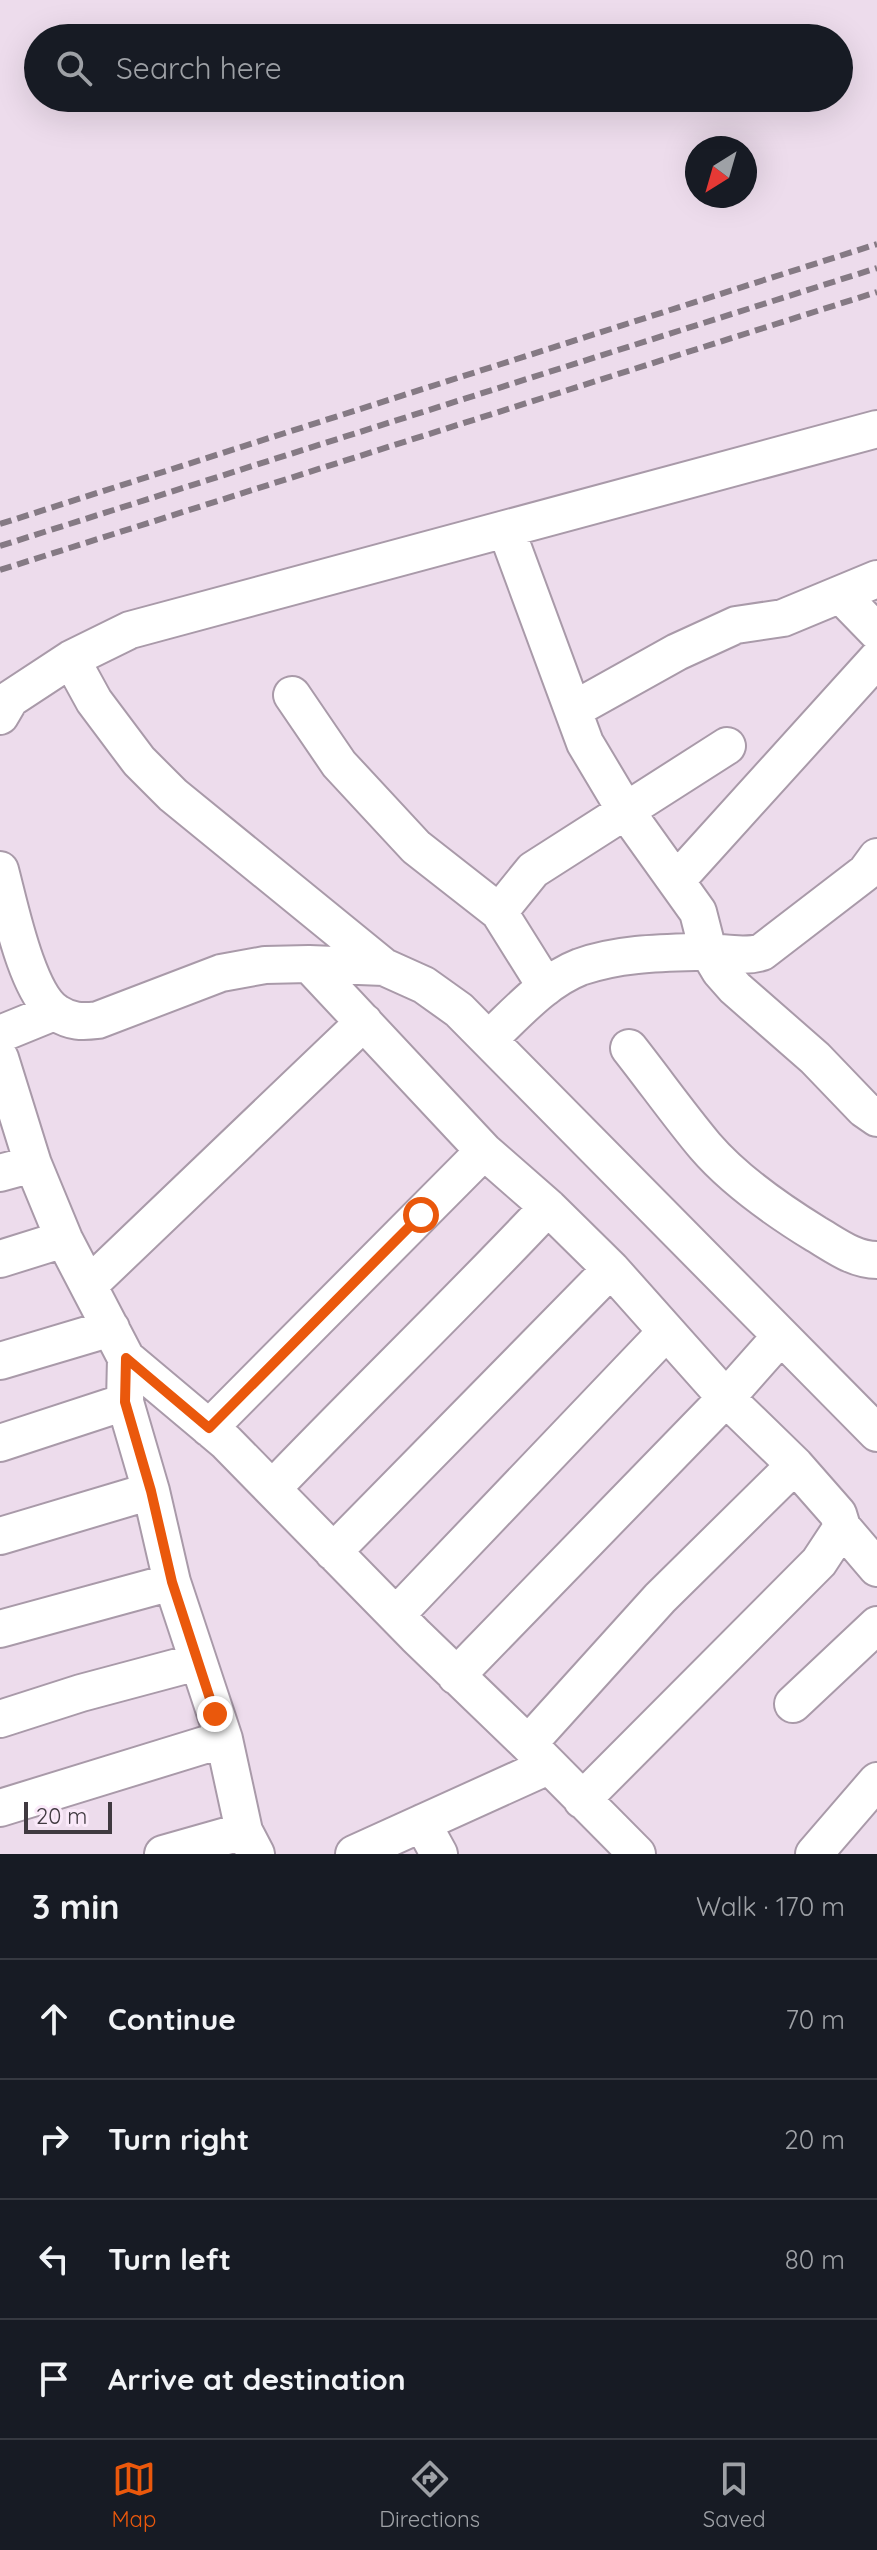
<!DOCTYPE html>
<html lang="en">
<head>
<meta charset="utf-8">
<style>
  :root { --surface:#171b24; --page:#242831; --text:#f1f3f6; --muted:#9ea1a6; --line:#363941; --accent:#ea580c }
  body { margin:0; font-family:Quicksand,sans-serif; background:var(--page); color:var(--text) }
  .compass { position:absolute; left:685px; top:136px; width:72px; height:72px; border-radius:50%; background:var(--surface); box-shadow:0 8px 32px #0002; rotate:217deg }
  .scale { position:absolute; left:24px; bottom:20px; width:88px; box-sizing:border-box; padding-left:8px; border:4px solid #403a40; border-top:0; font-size:22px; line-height:28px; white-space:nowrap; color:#403a40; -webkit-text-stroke:6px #fae9f9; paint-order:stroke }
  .stop { position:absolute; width:24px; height:24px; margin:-18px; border:6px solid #ea580c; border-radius:50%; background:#fff }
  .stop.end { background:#ea580c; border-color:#fff; box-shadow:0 2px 8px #0008 }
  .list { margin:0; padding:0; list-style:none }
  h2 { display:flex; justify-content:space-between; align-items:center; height:104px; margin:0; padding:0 32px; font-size:34px }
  h2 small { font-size:26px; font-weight:400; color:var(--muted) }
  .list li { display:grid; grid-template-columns:52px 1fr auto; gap:24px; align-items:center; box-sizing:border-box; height:120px; padding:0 32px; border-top:2px solid var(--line) }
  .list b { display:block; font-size:30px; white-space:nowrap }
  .list em { font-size:26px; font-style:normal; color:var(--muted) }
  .icon { flex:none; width:44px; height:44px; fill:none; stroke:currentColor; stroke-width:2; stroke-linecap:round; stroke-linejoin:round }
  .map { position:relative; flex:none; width:877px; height:1854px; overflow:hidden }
  .search { position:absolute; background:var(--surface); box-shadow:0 8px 32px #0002; left:24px; right:24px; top:24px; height:88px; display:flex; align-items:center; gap:20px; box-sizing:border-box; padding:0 28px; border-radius:44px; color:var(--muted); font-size:30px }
  .sheet { height:584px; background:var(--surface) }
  nav { display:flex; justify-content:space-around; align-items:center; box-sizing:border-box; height:112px; border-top:2px solid var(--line); background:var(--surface); font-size:22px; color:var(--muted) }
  nav a { display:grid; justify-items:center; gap:4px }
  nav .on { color:var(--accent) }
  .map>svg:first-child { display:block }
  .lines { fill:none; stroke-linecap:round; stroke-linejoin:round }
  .minor-casing { stroke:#a99aa9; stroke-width:40 }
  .minor { stroke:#fff; stroke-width:36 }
  .rail { stroke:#857a84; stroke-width:6; stroke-dasharray:12 6; stroke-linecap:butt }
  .route { stroke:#ea580c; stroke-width:10 }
</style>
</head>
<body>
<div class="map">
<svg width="877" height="1854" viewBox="0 0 877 1854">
  <rect width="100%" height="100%" fill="#eddcec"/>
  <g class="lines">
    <defs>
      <path id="minor" d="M506,529L585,743L625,810L698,912L708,951L720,971L735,988L815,1058L864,1109L877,1118
        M841,595L877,632
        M71,659L94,701L139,761L173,795L384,967
        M292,695L339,764L416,847L499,912L546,987
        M573,710L677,652L736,625L783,618L877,579
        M0,716L10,699L71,659L130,630L877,429
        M0,870C9,903 27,995 57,1013C71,1022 82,1022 98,1020L221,973L265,965L309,964L384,967L424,985L459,1010L877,1433
        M676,881L877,659
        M499,912L533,870L727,746
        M309,964L484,1151L548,1207L611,1269L726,1398L795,1465L838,1514L842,1527L877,1568
        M0,1034L54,1012
        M489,1039C516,1014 544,981 580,967C617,954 656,953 695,952C717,950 741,959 762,952L866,872L877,857
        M629,1048C655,1081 679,1115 705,1146C735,1181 777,1210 816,1234C835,1245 854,1260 877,1260
        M0,1058L33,1164L64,1239L126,1358L226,1442L416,1636L528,1744L637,1854
        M0,1173L33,1164
        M0,1259L64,1239
        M89,1285L364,1022
        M126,1358L125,1402L151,1491L172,1582L224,1739L244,1831L256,1854
        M0,1361L111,1328
        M209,1428L484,1151
        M0,1443L125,1402
        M272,1489C363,1394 458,1303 548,1207
        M0,1536L151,1491
        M333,1552L611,1269
        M397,1614L666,1332
        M0,1629L172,1582
        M456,1676L726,1398L780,1337
        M793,1704L877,1625
        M0,1719L81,1693L197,1662
        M528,1744L660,1598L795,1465
        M582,1800L819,1562L842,1527
        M0,1808L224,1739
        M422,1823L439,1854
        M163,1854L244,1831
        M354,1854L548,1766
        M814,1854L877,1781"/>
    </defs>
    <use href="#minor" class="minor-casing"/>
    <use href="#minor" class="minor"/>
    <path class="rail" d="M0,524L877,244
      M0,546L877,268
      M0,570L877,292"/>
  </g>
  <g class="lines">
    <path class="route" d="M215,1714L172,1582L151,1491L125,1402L126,1358L209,1428L421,1215"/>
  </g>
</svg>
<svg class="compass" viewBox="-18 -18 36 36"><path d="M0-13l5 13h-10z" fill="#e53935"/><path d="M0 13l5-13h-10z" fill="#9ea1a6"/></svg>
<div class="scale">20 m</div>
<div class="stop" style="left:421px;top:1215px"></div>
<div class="stop end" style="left:215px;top:1714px"></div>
<div class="search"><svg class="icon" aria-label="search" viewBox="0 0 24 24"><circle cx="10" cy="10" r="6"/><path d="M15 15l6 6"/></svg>Search here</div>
</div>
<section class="sheet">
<h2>3 min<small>Walk · 170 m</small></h2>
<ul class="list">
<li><svg class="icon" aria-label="ahead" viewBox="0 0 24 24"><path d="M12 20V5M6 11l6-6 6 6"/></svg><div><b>Continue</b></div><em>70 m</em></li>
<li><svg class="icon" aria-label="right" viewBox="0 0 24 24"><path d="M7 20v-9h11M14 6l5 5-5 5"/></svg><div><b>Turn right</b></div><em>20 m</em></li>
<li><svg class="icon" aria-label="left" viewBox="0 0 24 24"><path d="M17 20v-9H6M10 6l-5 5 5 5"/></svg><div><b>Turn left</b></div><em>80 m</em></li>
<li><svg class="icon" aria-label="arrive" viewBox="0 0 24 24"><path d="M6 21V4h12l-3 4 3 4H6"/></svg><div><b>Arrive at destination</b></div></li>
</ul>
</section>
<nav>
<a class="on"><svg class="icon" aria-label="map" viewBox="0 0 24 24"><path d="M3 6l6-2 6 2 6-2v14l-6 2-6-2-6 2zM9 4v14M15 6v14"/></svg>Map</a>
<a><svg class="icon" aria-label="directions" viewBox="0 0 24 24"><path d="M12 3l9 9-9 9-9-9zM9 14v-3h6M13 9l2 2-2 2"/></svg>Directions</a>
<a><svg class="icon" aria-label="saved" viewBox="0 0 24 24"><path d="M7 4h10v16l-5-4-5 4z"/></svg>Saved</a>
</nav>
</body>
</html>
